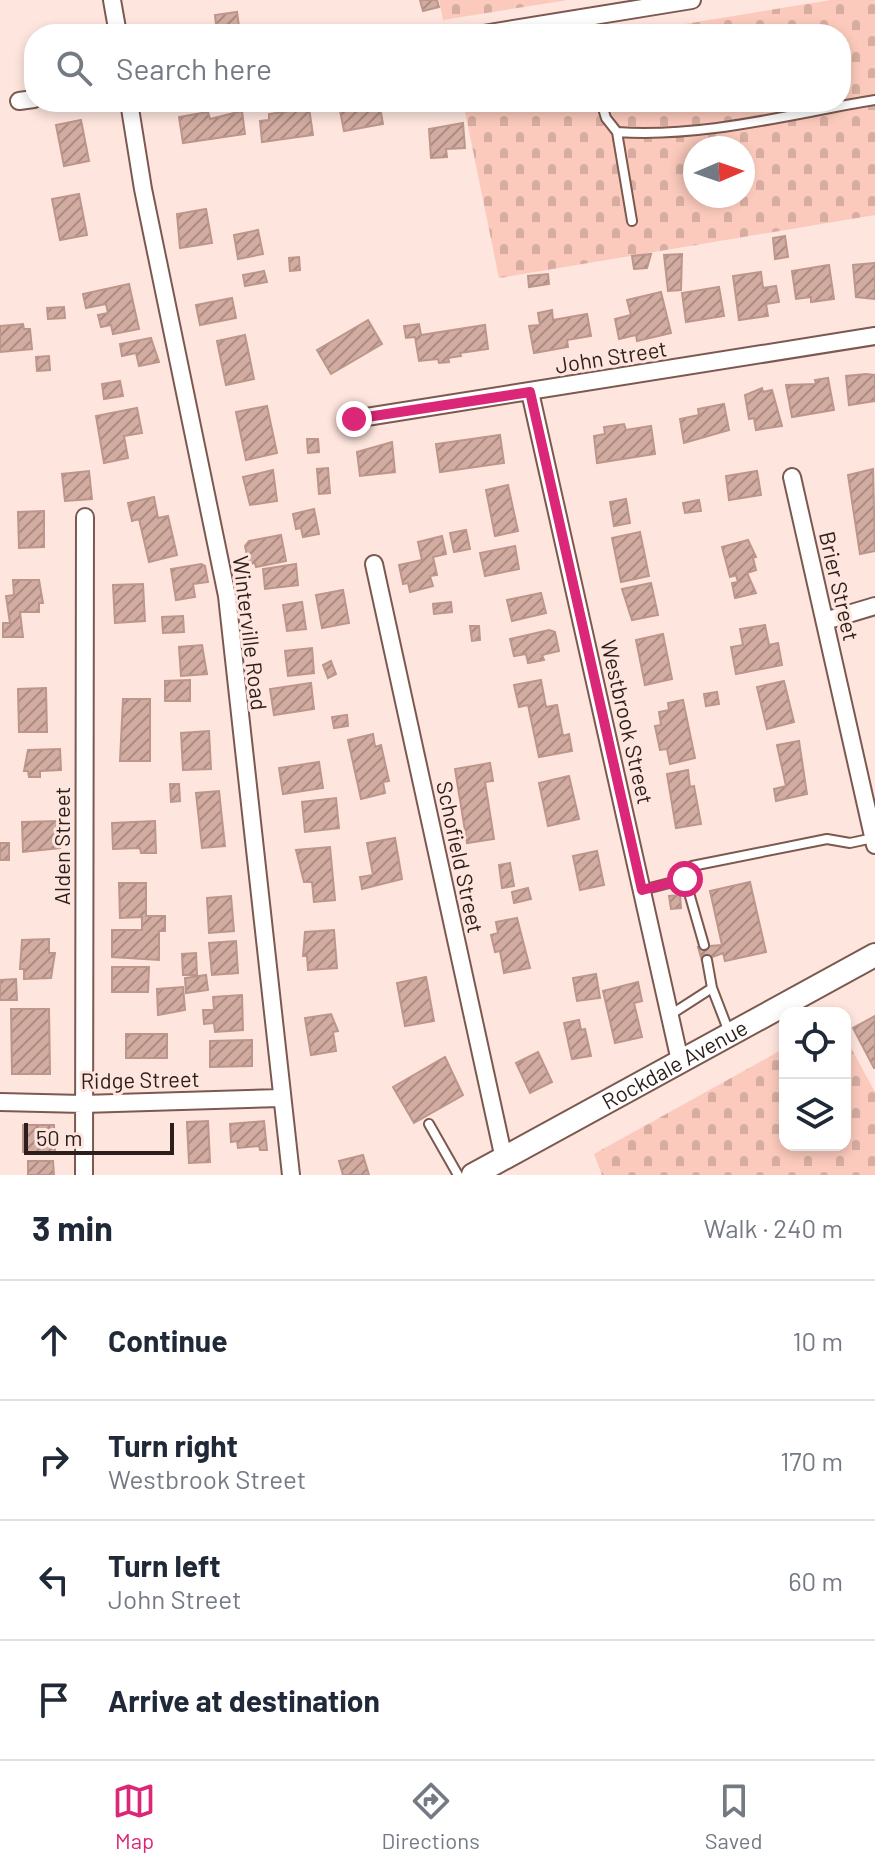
<!DOCTYPE html>
<html lang="en">
<head>
<meta charset="utf-8">
<style>
  :root { --surface:#fff; --page:#f6f6f7; --text:#1f2937; --muted:#747a83; --line:#e0e1e3; --accent:#db2777 }
  body { margin:0; font-family:Barlow,sans-serif; background:var(--page); color:var(--text) }
  .controls { position:absolute; right:24px; bottom:24px; display:grid; overflow:hidden; border-radius:16px; box-shadow:0 4px 12px #0003 }
  .controls button { width:72px; height:72px; display:grid; place-items:center; padding:0; border:0; border-bottom:2px solid var(--line); background:var(--surface); color:var(--text); font:40px sans-serif }
  .compass { position:absolute; left:683px; top:136px; width:72px; height:72px; border-radius:50%; background:var(--surface); box-shadow:0 4px 12px #0003; rotate:88deg }
  .scale { position:absolute; left:24px; bottom:20px; width:150px; box-sizing:border-box; padding-left:8px; border:4px solid #2c1e1a; border-top:0; font-size:22px; line-height:28px; white-space:nowrap; color:#2c1e1a; -webkit-text-stroke:6px #fee5de; paint-order:stroke }
  .stop { position:absolute; width:24px; height:24px; margin:-18px; border:6px solid #db2777; border-radius:50%; background:#fff }
  .stop.end { background:#db2777; border-color:#fff; box-shadow:0 2px 8px #0008 }
  .list { margin:0; padding:0; list-style:none }
  h2 { display:flex; justify-content:space-between; align-items:center; height:104px; margin:0; padding:0 32px; font-size:34px }
  h2 small { font-size:26px; font-weight:400; color:var(--muted) }
  .list li { display:grid; grid-template-columns:52px 1fr auto; gap:24px; align-items:center; box-sizing:border-box; height:120px; padding:0 32px; border-top:2px solid var(--line) }
  .list b { display:block; font-size:30px; white-space:nowrap }
  .list p { margin:0; font-size:26px; white-space:nowrap; color:var(--muted) }
  .list em { font-size:26px; font-style:normal; color:var(--muted) }
  .icon { flex:none; width:44px; height:44px; fill:none; stroke:currentColor; stroke-width:2; stroke-linecap:round; stroke-linejoin:round }
  .map { position:relative; flex:none; width:875px; height:1175px; overflow:hidden }
  .search { position:absolute; background:var(--surface); box-shadow:0 4px 12px #0003; left:24px; right:24px; top:24px; height:88px; display:flex; align-items:center; gap:20px; box-sizing:border-box; padding:0 28px; border-radius:32px; color:var(--muted); font-size:30px }
  .sheet { height:584px; background:var(--surface) }
  nav { display:flex; justify-content:space-around; align-items:center; box-sizing:border-box; height:112px; border-top:2px solid var(--line); background:var(--surface); font-size:22px; color:var(--muted) }
  nav a { display:grid; justify-items:center; gap:4px }
  nav .on { color:var(--accent) }
  .map>svg:first-child { display:block }
  .cemetery { fill:url(#cemetery-stones); fill-rule:evenodd }
  .building { fill:url(#building-hatch); stroke:#bc968b; stroke-width:2 }
  .lines { fill:none; stroke-linecap:round; stroke-linejoin:round }
  .service-casing { stroke:#7b594f; stroke-width:12 }
  .minor-casing { stroke:#7b594f; stroke-width:20 }
  .secondary-casing { stroke:#7b594f; stroke-width:26 }
  .service { stroke:#fff; stroke-width:8 }
  .minor { stroke:#fff; stroke-width:16 }
  .secondary { stroke:#fff; stroke-width:22 }
  .route { stroke:#db2777; stroke-width:10 }
  .labels { text-anchor:middle; stroke-width:6; stroke-linejoin:round; paint-order:stroke }
  .street-label { font-size:22px; fill:#2c1e1a; stroke:#fee5de }
</style>
</head>
<body>
<div class="map">
<svg width="875" height="1175" viewBox="0 0 875 1175">
  <defs>
    <pattern id="cemetery-stones" width="16" height="16" patternUnits="userSpaceOnUse" patternTransform="scale(2)"><rect width="16" height="16" fill="#fbcabc"/><path d="M2 7V4a2 2 0 0 1 4 0v3zM10 15v-3a2 2 0 0 1 4 0v3z" fill="#d7ada1"/></pattern>
    <pattern id="building-hatch" width="6" height="6" patternUnits="userSpaceOnUse" patternTransform="scale(2)"><rect width="6" height="6" fill="#d3aca1"/><path d="M-1 1l2-2M0 6l6-6M5 7l2-2" fill="none" stroke="#ab8b82"/></pattern>
  </defs>
  <rect width="100%" height="100%" fill="#fee5de"/>
  <path class="cemetery" d="M439,0H568L443,20Z
    M831,0H875V215L499,278L463,102H841V34H624ZM695,148H743V196H695Z
    M845,1037L875,1092V1175H602L594,1154L785,1048V1145H845Z"/>
  <path class="building" d="M420,0H437L439,7L423,11Z
    M237,12L240,34H217L215,15Z
    M355,102H379L383,124L344,131L339,105Z
    M309,108L313,135L262,142L260,121L269,120V114Z
    M242,111L245,134L183,143L179,117L208,112L210,119Z
    M81,120L89,161L64,166L56,125Z
    M463,123L465,148L446,149L447,157L431,158L429,129Z
    M79,194L87,235L60,240L52,199Z
    M206,209L212,243L180,248L177,214Z
    M258,230L263,254L238,259L234,235Z
    M785,236L788,257L775,259L773,238Z
    M651,254L647,268L634,269L632,256Z
    M682,254L681,290L668,291L664,255Z
    M299,257L300,270L290,271L289,258Z
    M875,263V299L856,297L853,265Z
    M829,265L834,299L811,302V297L796,299L792,271Z
    M264,271L267,282L245,286L243,275Z
    M761,272L763,288L776,286L779,302L766,304L768,316L739,320L733,276Z
    M548,274L549,284L529,287L528,276Z
    M129,284L139,329L113,334L111,325L101,327L98,315L108,313L106,304L86,308L83,294Z
    M719,287L724,316L686,322L682,293Z
    M661,292L671,333L637,341L636,335L619,339L615,319L631,315L627,300Z
    M232,298L236,318L200,325L196,305Z
    M64,307L65,318L48,319L47,308Z
    M552,310L553,320L587,314L591,336L567,340L568,347L534,353L529,326L540,325L538,313Z
    M368,320L382,344L331,374L317,350Z
    M23,324L24,329H30L32,349L0,352V326Z
    M419,324L421,335L485,325L488,349L460,353L461,356L448,358L449,362L439,363L438,359L419,361L415,337L406,338L404,326Z
    M245,335L254,379L226,385L217,341Z
    M151,338L159,362L139,366L136,353L122,356L120,344Z
    M49,356L50,370L37,371L36,357Z
    M866,374L875,375V401L849,405L846,376Z
    M828,378L834,410L792,417L786,385L816,384L815,380Z
    M120,381L123,396L104,399L102,384Z
    M762,388L763,392L772,390L782,426L756,430L754,418L749,419L745,395Z
    M724,404L729,430L684,443L680,419L699,415L698,409Z
    M267,406L277,453L246,460L236,412Z
    M137,408L142,433L124,436L128,458L104,463L96,416Z
    M624,424L626,430L651,426L655,454L597,463L594,436L605,434L604,427Z
    M500,435L504,463L440,472L436,444Z
    M307,439H318L319,452L308,453Z
    M392,442L395,472L360,476L357,452Z
    M328,468L330,493L319,494L317,469Z
    M873,469L875,551L860,554L848,475Z
    M273,470L277,501L250,505L243,477Z
    M89,471L92,499L65,501L62,474Z
    M757,471L761,495L729,500L726,476Z
    M508,485L518,531L495,536L486,490Z
    M154,497L158,518L168,516L177,555L149,562L139,519L132,521L128,503Z
    M626,499L630,523L614,526L610,502Z
    M699,500L701,511L685,513L683,503Z
    M314,509L319,534L303,537L301,528L296,529L293,514Z
    M44,511V547L19,548L18,512Z
    M466,530L470,549L454,552L450,533Z
    M640,532L649,576L621,582L612,538Z
    M281,535L286,561L256,567L255,563L249,564L245,546L249,541Z
    M442,536L446,554L433,557L437,575L430,576L433,586L410,592L408,583L403,584L399,565L422,560L418,542Z
    M748,540L756,557L753,558L756,570L747,573L756,593L735,598L732,583L738,582L736,575L730,577L722,547Z
    M515,546L519,569L485,576L480,553Z
    M201,564L205,566L208,582L193,584L195,597L176,600L171,569Z
    M296,564L298,585L265,589L263,569Z
    M13,580H39L43,603H39V612H20L23,637H3V623H10L6,596L14,595Z
    M651,583L658,615L632,620L622,589Z
    M143,584L145,621L115,623L113,585Z
    M343,590L349,623L322,628L316,595Z
    M541,593L546,613L512,621L507,600Z
    M302,602L306,629L287,631L283,605Z
    M451,602L452,612L434,614L433,604Z
    M183,616L184,632L163,633L162,617Z
    M765,625L769,645L778,643L782,665L736,674L731,647L743,645L740,629Z
    M470,626H479L480,640L472,641Z
    M549,630L555,632L559,651L542,655L544,660L528,663L526,654L514,656L510,639Z
    M663,634L672,679L645,685L636,640Z
    M202,645L207,674L181,676L179,647Z
    M312,648L314,673L288,676L285,651Z
    M331,661L336,674L328,678L323,665Z
    M190,680V701H165V681Z
    M541,680L546,707L557,705L563,736L569,734L572,751L539,757L528,705L519,707L514,685Z
    M784,681L794,722L767,729L757,687Z
    M311,683L314,709L274,715L270,689Z
    M46,688L47,732H19L18,689Z
    M717,692L719,704L706,706L704,694Z
    M123,699H150V761H120Z
    M683,700L695,758L670,764L667,749L660,750L655,726L661,725L659,712L669,710L668,703Z
    M347,715L348,726L334,728L332,717Z
    M209,731L211,769L183,770L181,733Z
    M373,734L375,747L381,745L389,781L383,782L385,793L361,799L348,740Z
    M799,741L807,794L776,801L774,789L786,786L777,745Z
    M60,749L61,770L40,771V777H29L28,771H24L28,750Z
    M319,762L323,788L283,794L279,768Z
    M490,763L493,781L485,782L494,839L467,843L455,769Z
    M688,770L690,787L694,786L701,824L676,828L667,774Z
    M569,776L579,819L548,826L539,783Z
    M170,784H179L180,801L171,802Z
    M219,791L225,846L202,848L196,793Z
    M336,798L339,828L305,832L302,802Z
    M59,821L60,848L23,852L22,822Z
    M155,821L156,853H141L140,848L113,849L112,823Z
    M395,838L402,879L362,889L360,877L373,875L367,843Z
    M0,843H9V860H0Z
    M330,847L335,900L314,902L312,882H304L296,850Z
    M597,851L604,885L580,890L573,856Z
    M510,863L514,886L502,888L499,865Z
    M750,882L766,952L725,961L723,953L702,961L698,947L722,945L710,891Z
    M119,883H146V916H165V931H159V960L112,957V930H142V917L120,918Z
    M528,888L531,899L514,903L512,892Z
    M680,895L681,908L671,909L669,896Z
    M231,896L234,931L209,933L207,898Z
    M517,918L530,968L504,973L500,951L495,952L491,935L498,933L496,922Z
    M334,930L337,968L308,970L307,956H303L305,932Z
    M49,939V953H55L51,978L24,979V969H20L22,940Z
    M236,941L238,973L212,975L209,943Z
    M196,953L197,975H183L182,954Z
    M112,967H149L148,992H112Z
    M596,974L600,998L577,1001L573,978Z
    M206,975L208,990L186,993L185,978Z
    M426,977L434,1021L405,1026L397,983Z
    M16,979L17,1000H0V980Z
    M638,982L642,1001L634,1003L642,1037L615,1043L603,991Z
    M183,987L185,1010L158,1015L157,989Z
    M242,995L243,1030L215,1032L214,1023L204,1024L203,1010H214L213,997Z
    M11,1009H49L50,1074H12Z
    M331,1014L338,1031L333,1032L336,1051L311,1055L305,1018Z
    M875,1016V1068H874L853,1028Z
    M579,1020L581,1030L585,1029L591,1056L572,1059L564,1023Z
    M126,1034H167V1058H126Z
    M252,1040V1066L210,1067V1041Z
    M538,1052L552,1082L530,1093L516,1063Z
    M445,1057L463,1095L414,1123L393,1087Z
    M208,1121L210,1162L189,1163L187,1122Z
    M264,1121L267,1150H260L259,1146L238,1148L237,1141L231,1142L230,1124Z
    M23,1125H54L55,1152H23Z
    M363,1155L369,1175H343L339,1161Z
    M28,1161H53L54,1175H28Z"/>
  <g class="lines">
    <defs>
      <path id="service" d="M591,17L593,34
        M601,102L606,118L617,132
        M632,221L617,132C704,138 790,114 875,100
        M685,879L704,945
        M642,890L685,879L692,866L827,839L850,843L873,838
        M712,988L729,1032
        M670,1015L712,988L707,960
        M429,1124L458,1175"/>
      <path id="minor" d="M112,0L118,34
        M483,34L692,0
        M19,101L34,99
        M129,102L143,189L227,596L291,1175
        M530,392L680,1061
        M354,419L875,336
        M792,477L875,845
        M374,564L504,1159
        M825,621L875,606
        M0,1102L83,1104L281,1098
        M84,1175L85,517"/>
      <g id="secondary">
        <path id="s1" d="M473,1175L875,955"/>
      </g>
    </defs>
    <use href="#service" class="service-casing"/>
    <use href="#minor" class="minor-casing"/>
    <use href="#secondary" class="secondary-casing"/>
    <use href="#service" class="service"/>
    <use href="#minor" class="minor"/>
    <use href="#secondary" class="secondary"/>
  </g>
  <g class="lines">
    <path class="route" d="M354,419L530,392L642,890L685,879"/>
  </g>
  <g class="labels">
    <g class="street-label">
      <text transform="translate(611 357) rotate(-9)" y="8">John Street</text>
      <text transform="translate(839 586) rotate(77)" y="8">Brier Street</text>
      <text transform="translate(250 633) rotate(83)" y="8">Winterville Road</text>
      <text transform="translate(627 722) rotate(77)" y="8">Westbrook Street</text>
      <text transform="translate(62 846) rotate(-90)" y="8">Alden Street</text>
      <text transform="translate(460 857) rotate(78)" y="8">Schofield Street</text>
      <text dy="8" stroke="none"><textPath href="#s1" startOffset="230">Rockdale Avenue</textPath></text>
      <text transform="translate(140 1080) rotate(-1)" y="8">Ridge Street</text>
    </g>
  </g>
</svg>
<div class="controls">
<button><svg class="icon" aria-label="locate" viewBox="0 0 24 24"><circle cx="12" cy="12" r="6"/><path d="M12 2v4M12 18v4M2 12h4M18 12h4"/></svg></button>
<button><svg class="icon" aria-label="layers" viewBox="0 0 24 24"><path d="M12 4l9 5-9 5-9-5zM3 14l9 5 9-5"/></svg></button>
</div>
<svg class="compass" viewBox="-18 -18 36 36"><path d="M0-13l5 13h-10z" fill="#e53935"/><path d="M0 13l5-13h-10z" fill="#747a83"/></svg>
<div class="scale">50 m</div>
<div class="stop" style="left:685px;top:879px"></div>
<div class="stop end" style="left:354px;top:419px"></div>
<div class="search"><svg class="icon" aria-label="search" viewBox="0 0 24 24"><circle cx="10" cy="10" r="6"/><path d="M15 15l6 6"/></svg>Search here</div>
</div>
<section class="sheet">
<h2>3 min<small>Walk · 240 m</small></h2>
<ul class="list">
<li><svg class="icon" aria-label="ahead" viewBox="0 0 24 24"><path d="M12 20V5M6 11l6-6 6 6"/></svg><div><b>Continue</b></div><em>10 m</em></li>
<li><svg class="icon" aria-label="right" viewBox="0 0 24 24"><path d="M7 20v-9h11M14 6l5 5-5 5"/></svg><div><b>Turn right</b><p>Westbrook Street</p></div><em>170 m</em></li>
<li><svg class="icon" aria-label="left" viewBox="0 0 24 24"><path d="M17 20v-9H6M10 6l-5 5 5 5"/></svg><div><b>Turn left</b><p>John Street</p></div><em>60 m</em></li>
<li><svg class="icon" aria-label="arrive" viewBox="0 0 24 24"><path d="M6 21V4h12l-3 4 3 4H6"/></svg><div><b>Arrive at destination</b></div></li>
</ul>
</section>
<nav>
<a class="on"><svg class="icon" aria-label="map" viewBox="0 0 24 24"><path d="M3 6l6-2 6 2 6-2v14l-6 2-6-2-6 2zM9 4v14M15 6v14"/></svg>Map</a>
<a><svg class="icon" aria-label="directions" viewBox="0 0 24 24"><path d="M12 3l9 9-9 9-9-9zM9 14v-3h6M13 9l2 2-2 2"/></svg>Directions</a>
<a><svg class="icon" aria-label="saved" viewBox="0 0 24 24"><path d="M7 4h10v16l-5-4-5 4z"/></svg>Saved</a>
</nav>
</body>
</html>
